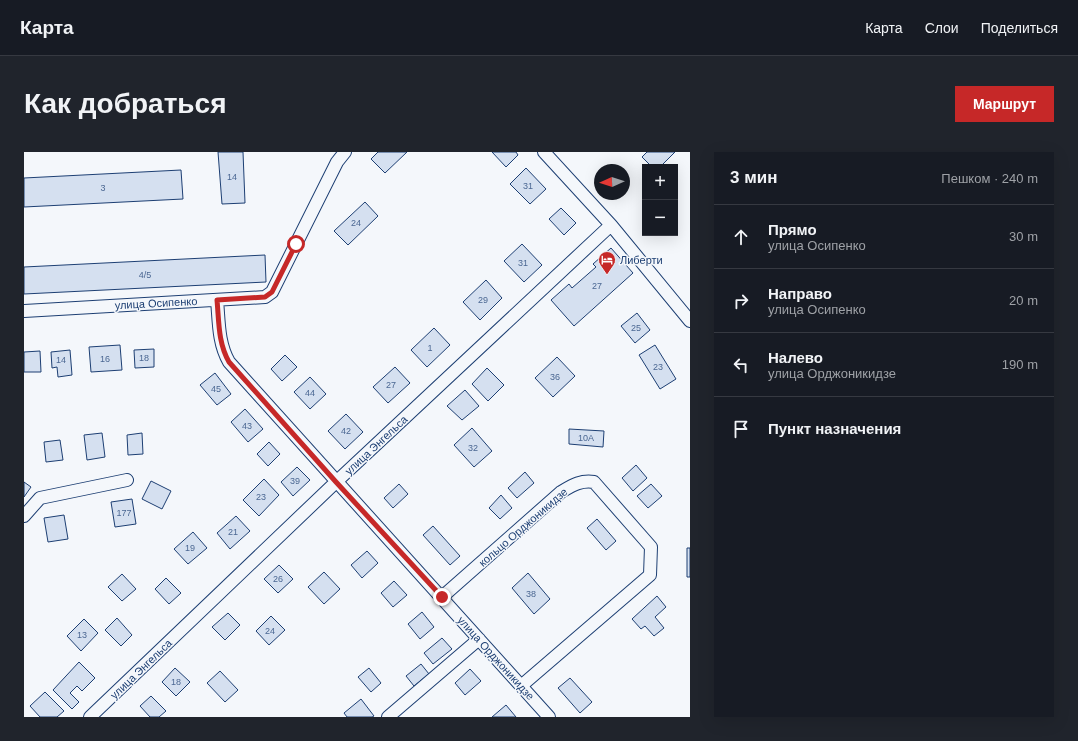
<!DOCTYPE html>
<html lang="ru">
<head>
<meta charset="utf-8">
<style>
  :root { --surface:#171b24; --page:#20242c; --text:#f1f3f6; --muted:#9ea1a6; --line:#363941; --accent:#c62828 }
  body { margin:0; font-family:Arial,sans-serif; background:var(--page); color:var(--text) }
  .controls { position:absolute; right:12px; top:12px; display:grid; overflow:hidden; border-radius:0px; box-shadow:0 4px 16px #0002 }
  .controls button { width:36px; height:36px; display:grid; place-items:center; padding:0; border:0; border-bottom:1px solid var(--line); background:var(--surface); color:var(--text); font:20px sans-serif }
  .compass { position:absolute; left:570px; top:12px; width:36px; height:36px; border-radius:50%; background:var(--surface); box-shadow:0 4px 16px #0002; rotate:267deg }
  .stop { position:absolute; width:12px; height:12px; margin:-9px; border:3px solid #c62828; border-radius:50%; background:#fff }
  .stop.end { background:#c62828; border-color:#fff; box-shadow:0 1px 4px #0008 }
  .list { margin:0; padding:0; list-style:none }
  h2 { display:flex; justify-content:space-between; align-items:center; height:52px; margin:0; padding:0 16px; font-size:17px }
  h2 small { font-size:13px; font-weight:400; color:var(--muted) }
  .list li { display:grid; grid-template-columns:26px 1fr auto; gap:12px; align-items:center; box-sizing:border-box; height:64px; padding:0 16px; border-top:1px solid var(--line) }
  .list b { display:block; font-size:15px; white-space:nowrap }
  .list p { margin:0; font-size:13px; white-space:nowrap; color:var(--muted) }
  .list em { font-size:13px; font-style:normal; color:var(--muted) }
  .icon { flex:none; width:22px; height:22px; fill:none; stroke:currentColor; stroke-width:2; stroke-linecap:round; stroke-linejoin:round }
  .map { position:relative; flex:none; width:666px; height:565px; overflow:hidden; border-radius:0px }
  header { display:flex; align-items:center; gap:24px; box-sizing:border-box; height:56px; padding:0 20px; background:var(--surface); border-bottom:1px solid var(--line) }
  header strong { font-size:19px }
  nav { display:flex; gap:22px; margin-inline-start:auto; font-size:14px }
  .intro { display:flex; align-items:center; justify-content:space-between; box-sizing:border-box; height:96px; padding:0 24px }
  h1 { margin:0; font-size:28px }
  .button { padding:10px 18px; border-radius:0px; background:var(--accent); color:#fff; font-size:14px; font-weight:700 }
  main { display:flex; gap:24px; padding:0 24px }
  aside { flex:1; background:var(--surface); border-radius:0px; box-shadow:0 4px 16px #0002 }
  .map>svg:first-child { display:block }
  .building { fill:#d5e0f0; stroke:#1d3f73 }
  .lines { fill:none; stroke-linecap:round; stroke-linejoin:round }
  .minor-casing { stroke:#1d3f73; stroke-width:14 }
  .minor { stroke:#f4f7fb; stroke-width:12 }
  .route { stroke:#c62828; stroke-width:5 }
  .labels { text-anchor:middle; stroke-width:3; stroke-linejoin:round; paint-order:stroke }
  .number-label { font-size:9px; fill:#4b6792 }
  .poi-label { font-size:11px; fill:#1d3f73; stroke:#f4f7fb; text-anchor:start }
  .street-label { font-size:11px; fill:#1d3f73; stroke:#f4f7fb }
</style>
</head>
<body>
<header>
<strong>Карта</strong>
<nav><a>Карта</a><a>Слои</a><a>Поделиться</a></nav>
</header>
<div class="intro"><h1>Как добраться</h1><a class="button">Маршрут</a></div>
<main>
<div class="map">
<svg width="666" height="565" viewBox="0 0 666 565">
  <rect width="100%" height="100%" fill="#f4f7fb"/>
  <path class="building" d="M194,0H219L221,51L198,52Z
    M354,0H383L361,21L347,7Z
    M468,0H492L494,3L482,15Z
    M623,0H651L636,15H628L618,5Z
    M502,16L522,37L506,52L486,32Z
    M157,18L159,47L0,55V26Z
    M341,50L354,64L324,93L310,79Z
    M537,56L552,71L540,83L525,67Z
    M498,92L518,113L500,130L480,109Z
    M587,96L609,121L550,174L527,148L545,132L548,136L572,115L569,112Z
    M241,103L242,130L0,142V115Z
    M462,128L478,146L456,168L439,150Z
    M613,161L626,178L611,191L597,174Z
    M410,176L426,193L403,215L387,198Z
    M96,193L98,218L67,220L65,195Z
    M631,193L652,227L636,237L615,203Z
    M130,197V215L111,216L110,198Z
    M46,198L48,223L34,225L33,215L28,216L27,200Z
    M16,199L17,220H0V200Z
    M261,203L273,215L258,229L247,217Z
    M533,205L551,224L529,245L511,226Z
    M371,215L386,231L364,251L349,235Z
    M463,216L480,233L464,249L448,232Z
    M191,221L207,242L193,253L176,233Z
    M286,225L302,242L286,257L270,240Z
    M441,238L455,254L438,268L423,254Z
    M221,257L239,277L224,290L207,270Z
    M322,262L339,280L321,297L304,279Z
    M448,276L468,299L450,315L430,293Z
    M545,277L580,279L579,295L545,292Z
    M78,281L81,305L63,308L60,283Z
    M118,281L119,302L104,303L103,283Z
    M36,288L39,308L22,310L20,290Z
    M245,290L256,302L244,314L233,302Z
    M612,313L623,326L609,339L598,326Z
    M273,315L286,328L269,344L257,330Z
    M501,320L510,331L493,346L484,336Z
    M240,327L255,343L235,364L219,348Z
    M127,329L147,339L138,357L118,347Z
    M0,330L7,335L0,345Z
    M375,332L384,342L369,356L360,346Z
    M627,332L638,344L624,356L613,344Z
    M477,343L488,356L476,367L465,356Z
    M108,347L112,372L91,375L87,350Z
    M40,363L44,387L24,390L20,366Z
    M212,364L226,379L206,397L193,381Z
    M573,367L592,389L582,398L563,376Z
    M409,374L436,404L426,413L399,383Z
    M169,380L183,396L164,412L150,397Z
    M663,396H666V425H663Z
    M343,399L354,411L338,426L327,413Z
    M255,413L269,427L254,441L240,427Z
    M300,420L316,437L300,452L284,435Z
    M504,421L526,447L510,462L488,436Z
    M98,422L112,437L98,449L84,435Z
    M142,426L157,441L145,452L131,437Z
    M370,429L383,443L369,455L357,441Z
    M633,444L642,455L631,465L640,476L630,484L621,474L617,477L608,467Z
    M398,460L410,475L396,487L384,472Z
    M204,461L216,473L201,488L188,475Z
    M247,464L261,478L245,493L232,479Z
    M93,466L108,483L97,494L81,478Z
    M60,467L74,481L57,499L43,484Z
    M418,486L428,497L409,512L400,501Z
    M55,510L71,526L58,539L53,534L46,541L55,550L48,557L29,538Z
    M397,512L405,522L390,534L382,524Z
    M151,516L166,530L152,544L138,530Z
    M345,516L357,531L347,540L334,525Z
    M446,517L457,529L441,543L431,531Z
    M196,519L214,538L201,550L183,531Z
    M546,526L568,550L556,561L534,536Z
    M21,540L40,559L33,565H16L6,554Z
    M127,544L142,559L135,565H126L116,554Z
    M337,547L350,564L348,565H323L320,561Z
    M482,553L492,565H468Z"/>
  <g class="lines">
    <defs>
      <path id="minor" d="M520,0L587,73L666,169
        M193,148C195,169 194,191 205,210L525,565
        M0,159L241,145L248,140L313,10L321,0
        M0,364L16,346L103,328
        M418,445L537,340C549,333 557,328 570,330L627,395L626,423L497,534
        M66,565L312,330L587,73
        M364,565L455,487"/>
    </defs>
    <use href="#minor" class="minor-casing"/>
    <use href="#minor" class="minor"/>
  </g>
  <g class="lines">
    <path class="route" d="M272,92L248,140L241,145L193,148C195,169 194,191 205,210L312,330L418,445"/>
  </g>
  <defs>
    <symbol id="hotel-pin" viewBox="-11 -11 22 30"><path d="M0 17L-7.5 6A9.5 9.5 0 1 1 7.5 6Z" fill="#c62828" stroke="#f4f7fb"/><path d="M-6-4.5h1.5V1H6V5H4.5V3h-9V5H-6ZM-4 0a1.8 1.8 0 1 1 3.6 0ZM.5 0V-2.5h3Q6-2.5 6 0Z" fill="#fff"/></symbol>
  </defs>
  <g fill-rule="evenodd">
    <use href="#hotel-pin" x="573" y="98" width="20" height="27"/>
  </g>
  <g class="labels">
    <g class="number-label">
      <text x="208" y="28">14</text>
      <text x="504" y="37">31</text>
      <text x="79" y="39">3</text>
      <text x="332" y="74">24</text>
      <text x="499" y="114">31</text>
      <text x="121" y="126">4/5</text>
      <text x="573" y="137">27</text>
      <text x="459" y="151">29</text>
      <text x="612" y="179">25</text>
      <text x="406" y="199">1</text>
      <text x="120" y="209">18</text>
      <text x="81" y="210">16</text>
      <text x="37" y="211">14</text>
      <text x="634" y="218">23</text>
      <text x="531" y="228">36</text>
      <text x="367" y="236">27</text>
      <text x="192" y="240">45</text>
      <text x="286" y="244">44</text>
      <text x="223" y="277">43</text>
      <text x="322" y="282">42</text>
      <text x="562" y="289">10А</text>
      <text x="449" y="299">32</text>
      <text x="271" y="332">39</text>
      <text x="237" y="348">23</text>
      <text x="100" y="364">177</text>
      <text x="209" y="383">21</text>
      <text x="166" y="399">19</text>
      <text x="254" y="430">26</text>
      <text x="507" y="445">38</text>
      <text x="246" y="482">24</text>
      <text x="58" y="486">13</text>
      <text x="152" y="533">18</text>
    </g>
    <g class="poi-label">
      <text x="596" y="112">Либерти</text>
    </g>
    <g class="street-label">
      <text transform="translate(132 151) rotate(-3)" y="4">улица Осипенко</text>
      <text transform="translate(352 293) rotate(-43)" y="4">улица Энгельса</text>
      <text transform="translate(499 375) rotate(-41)" y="4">кольцо Орджоникидзе</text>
      <text transform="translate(472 506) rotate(48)" y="4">улица Орджоникидзе</text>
      <text transform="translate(117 517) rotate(-44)" y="4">улица Энгельса</text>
    </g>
  </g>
</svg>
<div class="controls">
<button>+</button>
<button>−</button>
</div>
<svg class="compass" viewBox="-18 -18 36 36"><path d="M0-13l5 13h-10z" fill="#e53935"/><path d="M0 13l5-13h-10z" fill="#9ea1a6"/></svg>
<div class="stop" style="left:272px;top:92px"></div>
<div class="stop end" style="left:418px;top:445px"></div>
</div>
<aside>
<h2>3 мин<small>Пешком · 240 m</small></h2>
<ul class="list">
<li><svg class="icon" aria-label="ahead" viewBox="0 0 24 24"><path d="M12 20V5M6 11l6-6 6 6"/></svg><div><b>Прямо</b><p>улица Осипенко</p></div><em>30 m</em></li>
<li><svg class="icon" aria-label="right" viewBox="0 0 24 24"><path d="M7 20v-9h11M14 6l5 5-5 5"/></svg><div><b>Направо</b><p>улица Осипенко</p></div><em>20 m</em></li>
<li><svg class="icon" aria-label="left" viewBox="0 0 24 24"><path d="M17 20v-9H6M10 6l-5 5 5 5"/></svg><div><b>Налево</b><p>улица Орджоникидзе</p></div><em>190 m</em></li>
<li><svg class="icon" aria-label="arrive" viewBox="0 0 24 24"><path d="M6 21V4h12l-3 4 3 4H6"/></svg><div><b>Пункт назначения</b></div></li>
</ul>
</aside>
</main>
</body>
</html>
